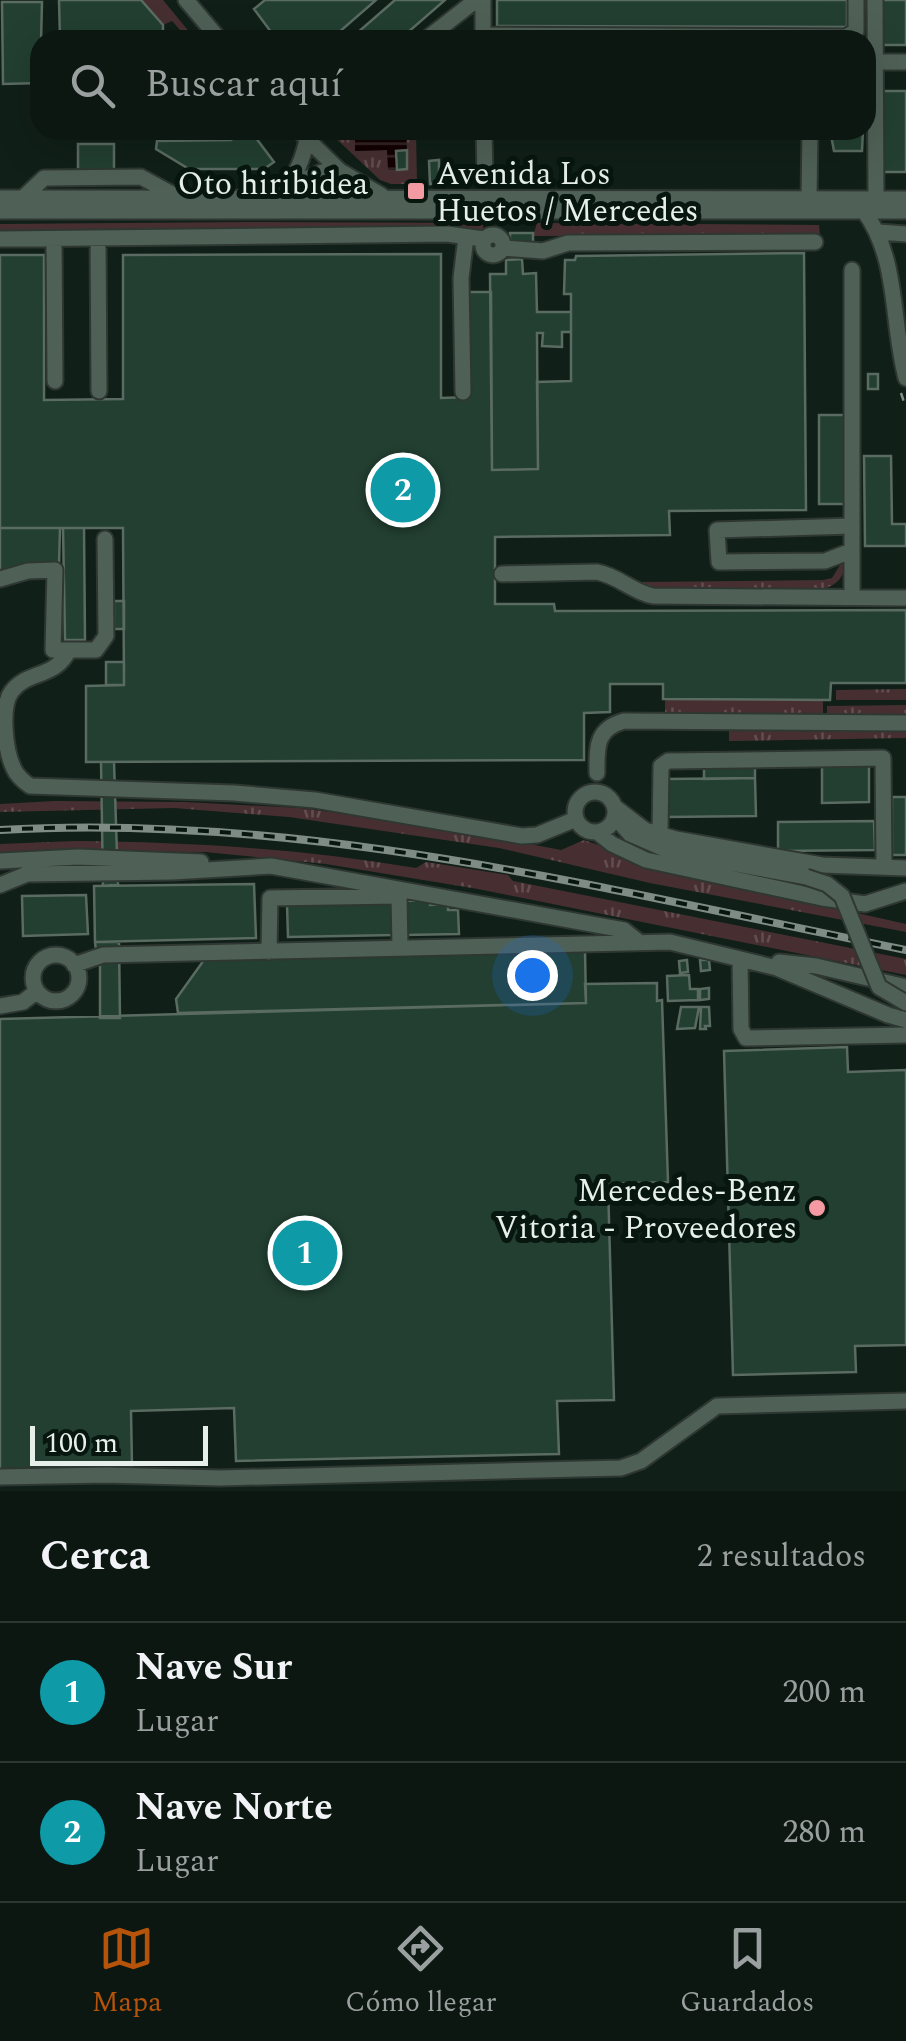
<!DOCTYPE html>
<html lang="es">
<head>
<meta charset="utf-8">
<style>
  :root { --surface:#0c1712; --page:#15201b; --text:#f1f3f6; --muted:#9a9f9f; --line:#2c3632; --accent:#b45309 }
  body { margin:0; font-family:Spectral,serif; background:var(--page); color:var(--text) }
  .scale { position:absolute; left:30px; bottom:25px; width:178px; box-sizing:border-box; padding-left:10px; border:5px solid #e6efea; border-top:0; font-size:28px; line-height:35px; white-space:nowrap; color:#e6efea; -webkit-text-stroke:8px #07160f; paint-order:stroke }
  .you { position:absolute; left:532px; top:975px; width:35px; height:35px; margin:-25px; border:8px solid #fff; border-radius:50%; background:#1a73e8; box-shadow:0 0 0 15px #1a73e833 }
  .badge { display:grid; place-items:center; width:65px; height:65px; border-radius:50%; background:var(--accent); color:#fff; font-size:32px; font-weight:700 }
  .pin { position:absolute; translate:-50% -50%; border:5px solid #fff; box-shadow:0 2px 10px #0006 }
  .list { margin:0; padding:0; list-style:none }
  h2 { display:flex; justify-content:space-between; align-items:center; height:130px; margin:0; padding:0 40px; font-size:42px }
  h2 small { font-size:32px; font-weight:400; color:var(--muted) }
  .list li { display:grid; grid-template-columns:65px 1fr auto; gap:30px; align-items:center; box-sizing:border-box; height:140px; padding:0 40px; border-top:2px solid var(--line) }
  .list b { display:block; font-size:38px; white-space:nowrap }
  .list p { margin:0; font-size:32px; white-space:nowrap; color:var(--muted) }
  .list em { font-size:32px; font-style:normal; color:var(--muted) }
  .icon { flex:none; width:55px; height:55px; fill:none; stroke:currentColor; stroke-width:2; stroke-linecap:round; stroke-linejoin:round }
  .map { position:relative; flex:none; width:906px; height:1491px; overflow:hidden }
  .search { position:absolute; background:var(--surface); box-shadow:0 10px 40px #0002; left:30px; right:30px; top:30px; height:110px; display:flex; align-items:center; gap:25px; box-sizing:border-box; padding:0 35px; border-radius:30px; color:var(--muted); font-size:38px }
  .sheet { height:410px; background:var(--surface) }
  nav { display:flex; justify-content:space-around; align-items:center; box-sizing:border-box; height:140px; border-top:2px solid var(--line); background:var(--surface); font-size:28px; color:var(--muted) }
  nav a { display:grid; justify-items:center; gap:5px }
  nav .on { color:var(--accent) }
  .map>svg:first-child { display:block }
  .grass { fill:url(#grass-tufts) }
  .water { fill:url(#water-rules) }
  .building { fill:#223f31; stroke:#5a6b61; stroke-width:2.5 }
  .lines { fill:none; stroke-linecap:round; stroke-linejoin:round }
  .minor-casing { stroke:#2e3732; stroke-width:19 }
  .path { stroke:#84908a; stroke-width:2.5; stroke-dasharray:8 8; stroke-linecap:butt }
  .minor { stroke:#4f6056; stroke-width:15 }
  .rail-casing { stroke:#7f8b85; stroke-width:8 }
  .rail { stroke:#07160f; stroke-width:4; stroke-dasharray:11; stroke-linecap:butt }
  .minor-bridge-casing { stroke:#2e3732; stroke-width:19; stroke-linecap:butt }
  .minor-bridge { stroke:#4f6056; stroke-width:15 }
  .poi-dot { fill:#f49aa2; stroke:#07160f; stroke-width:4 }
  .labels { text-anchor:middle; stroke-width:10; stroke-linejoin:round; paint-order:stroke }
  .poi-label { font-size:32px; fill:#e6efea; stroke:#07160f; text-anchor:start }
  .street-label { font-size:32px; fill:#e6efea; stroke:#07160f }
</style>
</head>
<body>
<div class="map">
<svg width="906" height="1491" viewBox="0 0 906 1491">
  <defs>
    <pattern id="grass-tufts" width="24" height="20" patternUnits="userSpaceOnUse" patternTransform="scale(2.5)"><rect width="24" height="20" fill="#472f31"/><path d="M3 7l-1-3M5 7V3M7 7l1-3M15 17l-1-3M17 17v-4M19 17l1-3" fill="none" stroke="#624d4f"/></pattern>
    <pattern id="water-rules" width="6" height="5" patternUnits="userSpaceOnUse" patternTransform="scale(2.5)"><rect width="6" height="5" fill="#130103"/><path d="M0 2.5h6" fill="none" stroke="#352628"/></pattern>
  </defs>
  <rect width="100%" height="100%" fill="#101f18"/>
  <path class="grass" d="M141,0H163L196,40H189L172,21L163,25Z
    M355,130L356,151L387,150L389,170L407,169L406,132H416L417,184H391L380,180L328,131Z
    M252,222L483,223V232L466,231L465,228L0,232V224Z
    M537,223L819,225L820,235L533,236Z
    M845,563C844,581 833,587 816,591L659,589L646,587L642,582L823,580L832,578L840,565Z
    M906,689V700H836V690Z
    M665,699L823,700V716L665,717Z
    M906,705V715L827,716V706Z
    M906,730V738L729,741V731Z
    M55,801L185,802L300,808L433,826L561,850L584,840L673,872L906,924V932L650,883L499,848L289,817L174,808L0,812V804Z
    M76,841C191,842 303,849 416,868L426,862L508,875L513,881L906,959V975L478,889L326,864L205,852L57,851L0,854V844Z"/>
  <path class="water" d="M355,130H406L407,150L396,151L397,170H388L387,150L355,151Z"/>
  <path class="building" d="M59,0H141L163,25V38L172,40H60Z
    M265,0H376L330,40H277L254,9Z
    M395,0H445L399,40H349Z
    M497,0H847V27L497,26Z
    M880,0H906V45H880Z
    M2,2H42L40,83L3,84Z
    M880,91H906V172H879Z
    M245,130H250L274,162L264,169H189L156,149L157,141L231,140Z
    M830,130H863L862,151H834Z
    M78,144H114V174L78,175Z
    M407,150V169L397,170L396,151Z
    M439,160V183L430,184L429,161Z
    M510,233H533V243H510Z
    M804,253L806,510L669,511L670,535L495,537V604H554L555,611L906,610V683H831L830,700L663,699V684H610V712L584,713V760L86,762V686L124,685L123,528H0V255H44V400L123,399V255L441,254V398L468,397L467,292H491L492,470L538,469L537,382L571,381V294H564L565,260H575L576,256Z
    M522,259L523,274L536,273L537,312H571V332H562V347L542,346L543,333H537L538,469L492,470L490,274H506V260Z
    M868,374H878V389H868Z
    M819,415H846L847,504H819Z
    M864,456H891L892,524H906V546H865Z
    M0,528H60L59,565L0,572Z
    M63,528H84L85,640H65Z
    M114,601H124V629H114Z
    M106,662H124V685H106Z
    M101,762H114L118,885L103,886Z
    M755,765V778L704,779V766Z
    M869,765V802L822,803V766Z
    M755,778L756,816L667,817V779Z
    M892,797H906V855H892Z
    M874,821L875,850L778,851V822Z
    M254,884L256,938L95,942L94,886Z
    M86,895L88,934L23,936L22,896Z
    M430,900V905L448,904V910H458L459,934L405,935L404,901Z
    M393,902L394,935L288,937L287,904Z
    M95,942H119L120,1018H100V960H97Z
    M585,951L586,1003L178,1013L176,999L204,960Z
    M687,960L688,972L680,973L679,961Z
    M700,960H709L710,970L701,971Z
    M689,975L690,989H698V1000L668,1001L667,976Z
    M657,983V1001L662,1000L668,1182L608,1184L614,1400L557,1401L559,1454L236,1461L234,1408L131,1411L132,1466L0,1470V1019L586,1003L585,984Z
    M709,988V999L700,1000V989Z
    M681,1007H699L695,1028L677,1029Z
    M701,1007H709L710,1026H705L706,1029H700Z
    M847,1047L848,1072L906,1070V1345L855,1346L856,1372L733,1375L724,1051Z"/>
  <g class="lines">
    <defs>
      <path id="minor" d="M186,0L220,40
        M483,0V40
        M875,0L876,199
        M483,35L846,37L856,31V0
        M425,40L476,0
        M875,62H906
        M298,130L340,171L381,195
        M484,130L485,176
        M308,178L322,172L340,171
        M270,197C293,184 301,166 307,140
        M0,198L906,199
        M23,198L44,178L141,177L174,195
        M809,198L810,130
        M0,211H906
        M864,211C899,259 891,322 906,378
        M879,232L906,234
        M483 245a10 10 0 1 1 20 0a10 10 0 1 1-20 0Z
        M98,238L99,391
        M0,239L447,234L484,239
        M54,239L55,381
        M503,248L543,251L568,243L815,242
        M852,270V598
        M463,392L461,278L466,237
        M851,551L825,561L719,562L717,530L852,526
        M502,574L597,572C619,576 632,592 653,596L906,598
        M0,579L28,571L55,570L53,650H96L106,636L105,539
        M69,650C55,679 28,670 12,691C0,706 5,751 14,769C17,776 23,781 30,786L234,793L315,800L522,836L537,835L576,819
        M597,773C597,748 595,729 624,721L906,723
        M575 812a20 20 0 1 1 40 0a20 20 0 1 1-40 0Z
        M615,807L645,830L676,839L822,865L906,868
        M618,820L630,834L671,852L806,877
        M597,832L612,844L646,860L822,898L865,904L906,891
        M660,834L661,766L668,761L883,758L884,867
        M0,861L78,857L201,862
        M0,885L27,874L173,872L271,866L624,930L639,942
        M269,952L270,898L399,896L400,948
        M33 978a23 23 0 1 1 46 0a23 23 0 1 1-46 0Z
        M740,959L741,1029L746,1038L906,1035
        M779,962L816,966L906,987
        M74,965L103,955L670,942L777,968L888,1015L906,1020
        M0,1006L23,1002L37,991
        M0,1477L106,1475L220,1478L621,1468L641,1461L717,1406L906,1401"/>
    </defs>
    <use href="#minor" class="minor-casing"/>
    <path class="path" d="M901,393L906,408"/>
    <use href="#minor" class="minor"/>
    <defs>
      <path id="rail" d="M0,830C307,812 607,890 906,950"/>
    </defs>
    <use href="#rail" class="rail-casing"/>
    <use href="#rail" class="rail"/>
    <defs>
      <path id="minor-bridge" d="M806,877L827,884L842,896L879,987L906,1003"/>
    </defs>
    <use href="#minor-bridge" class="minor-bridge-casing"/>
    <use href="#minor-bridge" class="minor-bridge"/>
  </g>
  <g class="poi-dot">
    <rect x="406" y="181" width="20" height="20" rx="5"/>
    <circle cx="817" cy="1208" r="10"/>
  </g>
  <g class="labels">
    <g class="poi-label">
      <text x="436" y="184">Avenida Los<tspan x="436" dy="37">Huetos / Mercedes</tspan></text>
      <text x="797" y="1201" text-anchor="end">Mercedes-Benz<tspan x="797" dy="37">Vitoria - Proveedores</tspan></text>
    </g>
    <g class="street-label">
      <text x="273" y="194">Oto hiribidea</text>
    </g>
  </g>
</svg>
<div class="scale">100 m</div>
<div class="you"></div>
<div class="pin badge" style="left:305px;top:1253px;background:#0f9aa8">1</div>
<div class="pin badge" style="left:403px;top:490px;background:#0f9aa8">2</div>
<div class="search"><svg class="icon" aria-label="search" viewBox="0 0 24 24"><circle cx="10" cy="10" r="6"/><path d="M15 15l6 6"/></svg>Buscar aquí</div>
</div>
<section class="sheet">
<h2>Cerca<small>2 resultados</small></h2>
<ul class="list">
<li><span class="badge" style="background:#0f9aa8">1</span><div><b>Nave Sur</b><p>Lugar</p></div><em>200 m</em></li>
<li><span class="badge" style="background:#0f9aa8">2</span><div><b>Nave Norte</b><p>Lugar</p></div><em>280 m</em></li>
</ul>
</section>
<nav>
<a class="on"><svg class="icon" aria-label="map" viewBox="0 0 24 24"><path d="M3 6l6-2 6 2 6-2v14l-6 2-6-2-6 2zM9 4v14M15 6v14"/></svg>Mapa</a>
<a><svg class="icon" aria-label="directions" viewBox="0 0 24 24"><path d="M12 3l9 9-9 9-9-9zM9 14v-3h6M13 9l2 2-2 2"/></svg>Cómo llegar</a>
<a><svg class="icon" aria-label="saved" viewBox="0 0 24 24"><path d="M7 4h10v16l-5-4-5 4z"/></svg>Guardados</a>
</nav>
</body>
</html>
